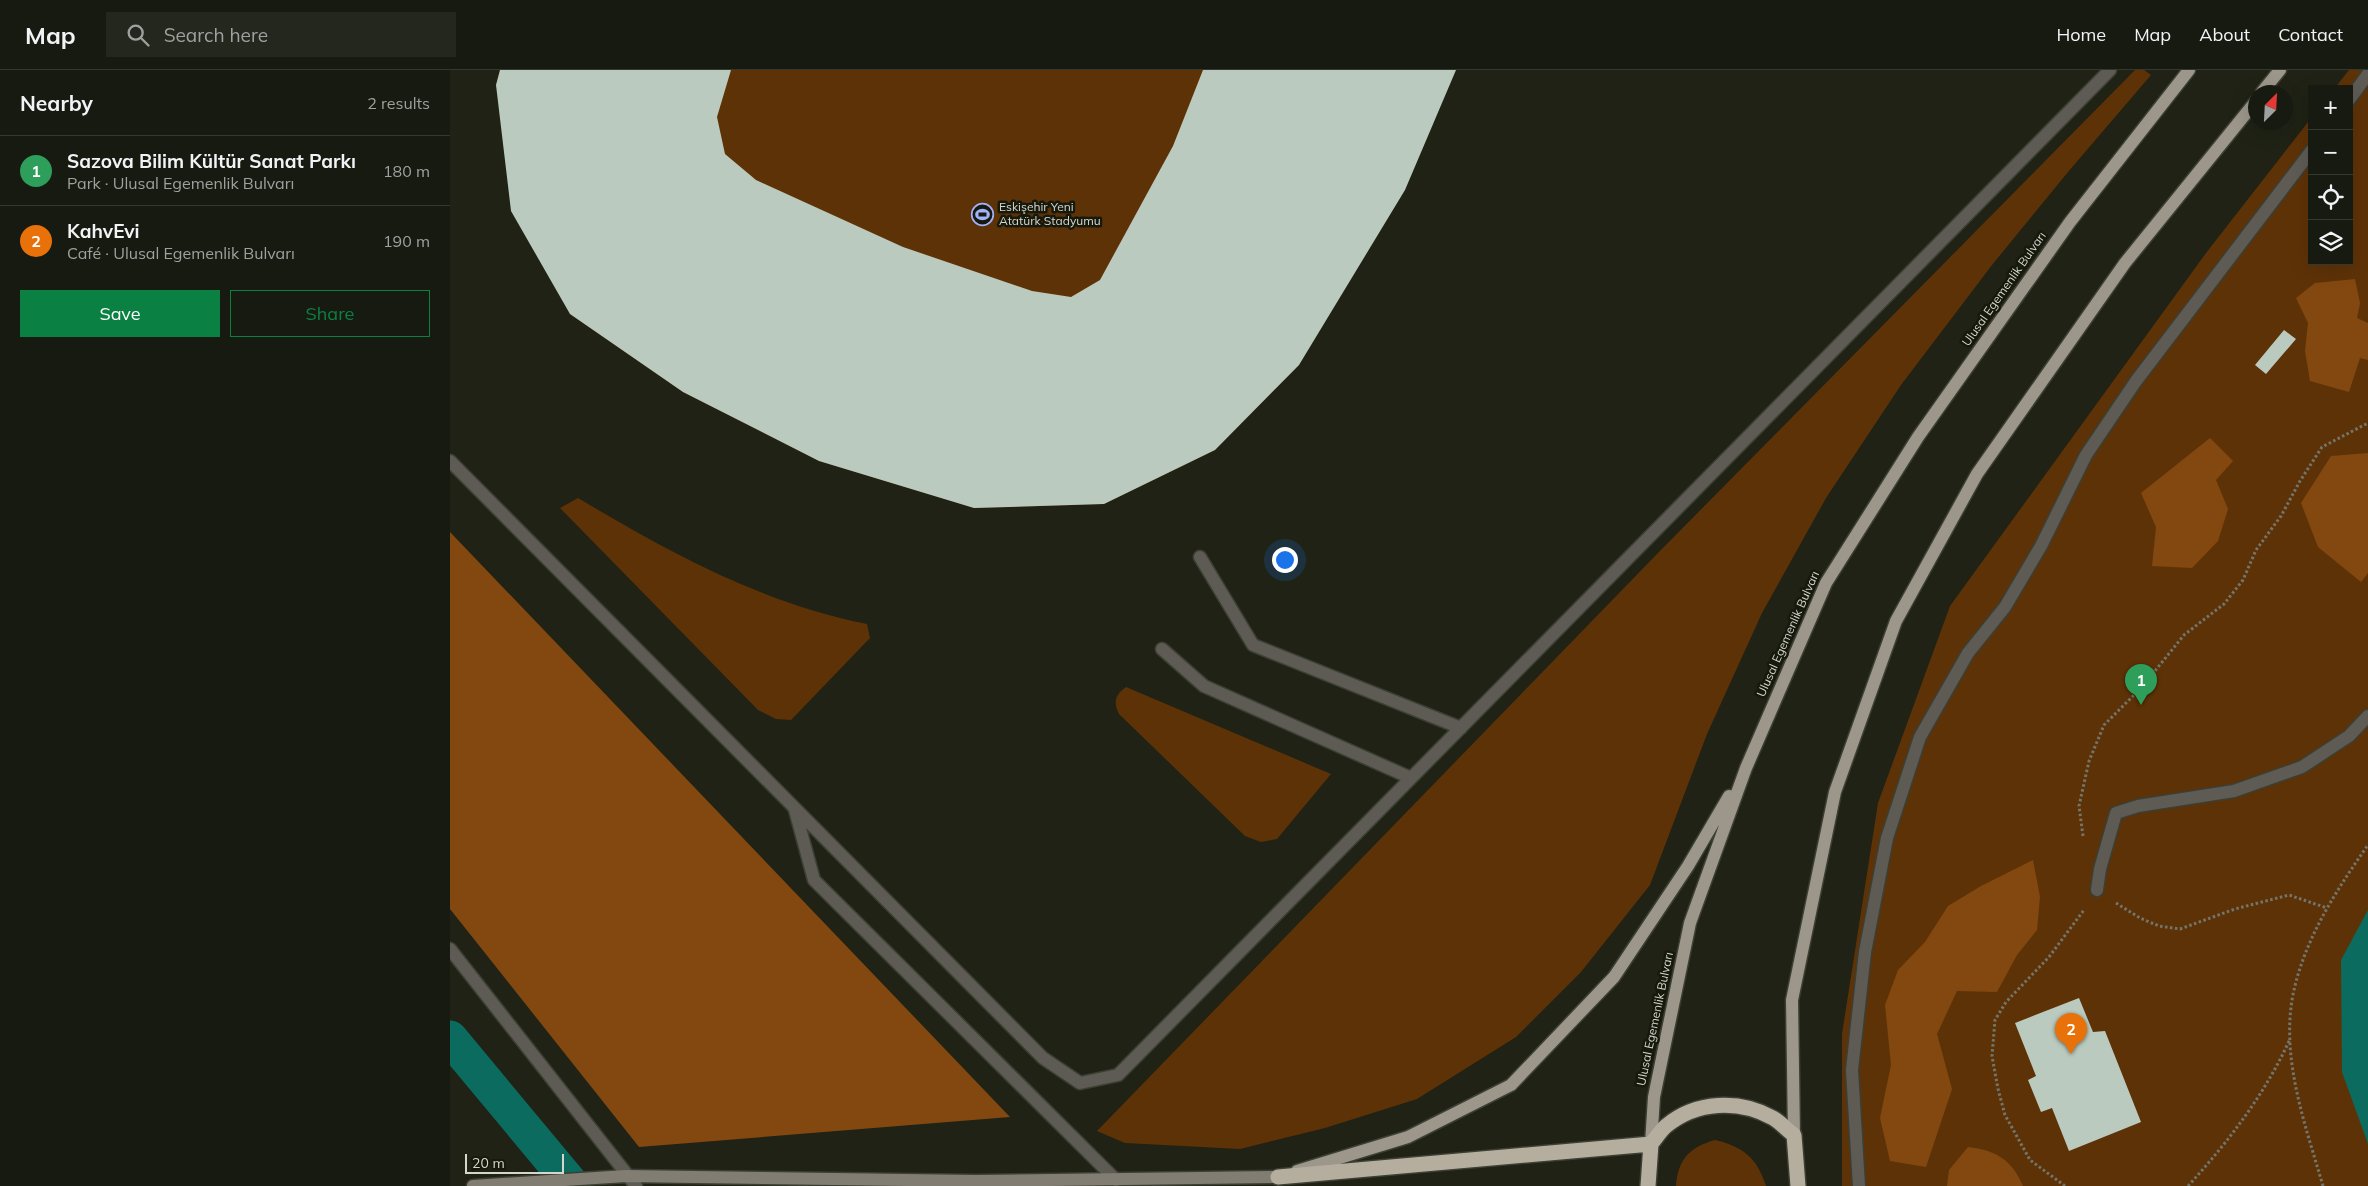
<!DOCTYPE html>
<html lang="en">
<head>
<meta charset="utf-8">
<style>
  :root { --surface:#171a10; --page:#24271e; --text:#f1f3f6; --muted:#9ea19f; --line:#363830; --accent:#0b8043 }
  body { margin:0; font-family:Mulish,sans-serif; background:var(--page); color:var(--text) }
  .controls { position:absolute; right:15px; top:15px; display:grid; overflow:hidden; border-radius:0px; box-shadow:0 5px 20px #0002 }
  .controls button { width:45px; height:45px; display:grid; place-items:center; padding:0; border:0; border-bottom:1px solid var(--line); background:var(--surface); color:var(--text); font:25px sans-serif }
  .compass { position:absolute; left:1798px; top:15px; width:45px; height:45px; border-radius:50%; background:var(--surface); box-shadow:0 5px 20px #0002; rotate:24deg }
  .scale { position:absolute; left:15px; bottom:12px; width:99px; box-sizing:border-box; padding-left:5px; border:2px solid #d5d7cf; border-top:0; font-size:14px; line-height:18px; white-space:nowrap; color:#d5d7cf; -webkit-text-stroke:4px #16190c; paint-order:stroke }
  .you { position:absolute; left:834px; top:489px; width:18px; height:18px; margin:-12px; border:4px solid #fff; border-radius:50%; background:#1a73e8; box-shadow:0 0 0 8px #1a73e833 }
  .badge { display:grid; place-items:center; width:32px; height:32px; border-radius:50%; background:var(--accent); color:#fff; font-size:16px; font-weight:700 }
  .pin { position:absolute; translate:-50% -41px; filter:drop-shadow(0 1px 2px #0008) }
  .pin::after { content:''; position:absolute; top:26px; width:18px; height:15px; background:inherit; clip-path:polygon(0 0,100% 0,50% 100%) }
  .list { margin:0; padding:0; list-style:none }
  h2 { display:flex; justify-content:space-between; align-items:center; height:65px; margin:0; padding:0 20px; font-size:21px }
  h2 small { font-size:16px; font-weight:400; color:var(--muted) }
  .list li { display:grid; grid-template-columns:32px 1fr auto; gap:15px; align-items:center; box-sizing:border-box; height:70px; padding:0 20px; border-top:1px solid var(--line) }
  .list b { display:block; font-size:19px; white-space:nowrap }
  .list p { margin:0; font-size:16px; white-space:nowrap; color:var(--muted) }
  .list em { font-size:16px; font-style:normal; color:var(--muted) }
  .actions { display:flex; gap:10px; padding:15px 20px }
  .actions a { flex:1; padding:11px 0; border:1px solid var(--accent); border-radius:0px; text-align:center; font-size:18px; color:var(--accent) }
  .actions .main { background:var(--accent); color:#fff }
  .icon { flex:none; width:28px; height:28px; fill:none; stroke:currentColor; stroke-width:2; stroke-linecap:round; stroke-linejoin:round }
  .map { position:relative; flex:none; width:1918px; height:1116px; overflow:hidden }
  header { display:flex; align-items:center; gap:30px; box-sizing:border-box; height:70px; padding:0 25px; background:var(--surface); border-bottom:1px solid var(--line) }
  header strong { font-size:24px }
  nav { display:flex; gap:28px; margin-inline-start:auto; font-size:18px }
  .search { width:350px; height:45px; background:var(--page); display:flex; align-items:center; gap:12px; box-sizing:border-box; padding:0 18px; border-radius:0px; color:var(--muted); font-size:19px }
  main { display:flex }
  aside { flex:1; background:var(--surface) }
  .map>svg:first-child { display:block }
  .green { fill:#5e3207 }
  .forest { fill:#824810 }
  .water { fill:#0c6b5f }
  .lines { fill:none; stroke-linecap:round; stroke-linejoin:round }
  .canal { stroke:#0c6b5f; stroke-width:35 }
  .building { fill:#bbcabe }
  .lane-casing { stroke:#3c3f33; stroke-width:15 }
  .street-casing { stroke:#3c3f33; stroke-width:15 }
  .secondary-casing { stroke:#3c3f33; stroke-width:15 }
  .primary-casing { stroke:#3c3f33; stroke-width:15 }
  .highway-casing { stroke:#3c3f33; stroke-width:18 }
  .path { stroke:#74766b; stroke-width:3; stroke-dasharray:2.5 2.5; stroke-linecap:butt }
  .lane { stroke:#5e5b55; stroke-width:12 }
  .street { stroke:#5e5b55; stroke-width:12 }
  .secondary { stroke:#817d73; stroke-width:12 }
  .primary { stroke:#9c978a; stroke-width:12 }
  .highway { stroke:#b5ae9e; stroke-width:15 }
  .labels { text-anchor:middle; stroke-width:5; stroke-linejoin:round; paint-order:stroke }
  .poi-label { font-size:12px; fill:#d5d7cf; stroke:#16190c; text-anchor:start }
  .street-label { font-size:12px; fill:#d5d7cf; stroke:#16190c }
</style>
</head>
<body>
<header>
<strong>Map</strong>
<div class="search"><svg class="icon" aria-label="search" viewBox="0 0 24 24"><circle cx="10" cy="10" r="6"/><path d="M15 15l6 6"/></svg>Search here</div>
<nav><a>Home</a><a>Map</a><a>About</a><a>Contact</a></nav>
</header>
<main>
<aside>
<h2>Nearby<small>2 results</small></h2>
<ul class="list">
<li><span class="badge" style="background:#2e9e5b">1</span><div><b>Sazova Bilim Kültür Sanat Parkı</b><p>Park · Ulusal Egemenlik Bulvarı</p></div><em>180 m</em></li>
<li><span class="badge" style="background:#e8710a">2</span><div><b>KahvEvi</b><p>Café · Ulusal Egemenlik Bulvarı</p></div><em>190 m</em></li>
</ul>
<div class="actions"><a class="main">Save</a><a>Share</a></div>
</aside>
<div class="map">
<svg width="1918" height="1116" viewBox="0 0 1918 1116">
  <rect width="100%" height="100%" fill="#1f2215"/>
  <path class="green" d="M50,0H1006L849,295L765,380L654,434L524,438L369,391L233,322L120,244L46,15Z
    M1685,0H1694L1701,5L1618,102L1542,195L1451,315L1376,428L1312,543L1257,664L1200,815L1131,902L1066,967L967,1029L875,1058L790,1079L675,1073L647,1061L1206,485Z
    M1899,0H1918V1116H1392V964L1428,733L1500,536L1756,183L1862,47V191H1899V19H1884Z
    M128,428C217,481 313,534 417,554L420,568L341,650L326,649L308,640L110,438Z
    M676,617L881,704L827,769L811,772L795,766L669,644C663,632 665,625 676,617Z
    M1265,1070C1294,1077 1307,1088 1316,1116H1226C1228,1089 1240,1077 1265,1070Z"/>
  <path class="forest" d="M1905,209L1910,233L1907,248L1918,253V290L1910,288L1899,322L1860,311L1855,281L1858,253L1846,228L1865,213Z
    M1760,368L1783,391L1766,410L1778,439L1768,471L1742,498L1702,496L1706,457L1691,423Z
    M1918,383V503L1911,512L1868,477L1851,433L1881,386Z
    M0,462L560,1047L189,1077L0,839Z
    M1583,790L1590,827L1587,860L1567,885L1547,922L1507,921L1487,964L1502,1019L1476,1097L1440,1091L1430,1048L1441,995L1435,935L1448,900L1475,872L1498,836L1531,816Z
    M1518,1077C1546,1080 1562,1090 1573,1116H1497L1499,1100Z"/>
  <path class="water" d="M1918,840V1074L1892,1002L1891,890Z"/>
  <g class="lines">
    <path class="canal" d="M0,968L123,1116"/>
  </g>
  <path class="building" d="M50,0H281L267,47L275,84L306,110L453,177L582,221L621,227L650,210L723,76L753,0H1006L955,120L849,295L765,380L654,434L524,438L369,391L233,322L120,244L61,141L46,15Z
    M1834,260L1846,269L1816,304L1805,295Z
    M1629,928L1643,962L1655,961L1691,1052L1619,1081L1602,1038L1591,1042L1578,1010L1586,1006L1565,953Z"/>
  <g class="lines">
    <defs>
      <path id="lane" d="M0,391L593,988L630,1013L668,1005L1660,0
        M750,487L803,575L1011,658
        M712,579L754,616L961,708
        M345,740L364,810L666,1110
        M1647,820L1650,799L1666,743L1688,736L1784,721L1852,697L1899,666L1918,646"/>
      <path id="street" d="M1899,30L1918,4
        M0,879L186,1116
        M1409,1116L1402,1000L1415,882L1437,768L1470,667L1518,583L1555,537L1591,476L1636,385L1686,311L1862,80"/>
      <path id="secondary" d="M23,1116L176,1106L526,1111L828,1107"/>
      <path id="primary" d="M1812,22L1830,0
        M1344,1065L1342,930L1385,722L1446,551L1527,404L1675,193L1806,31
        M1201,1074L1204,1027L1240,853L1296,698L1376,513L1468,367L1620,152L1739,0
        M847,1101L958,1067L1061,1015L1164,907L1238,796L1279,726"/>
      <path id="highway" d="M828,1107L1201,1074C1206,1068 1211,1060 1216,1056C1246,1031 1289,1029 1323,1048C1330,1052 1337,1060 1344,1065L1348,1116
        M1198,1116L1201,1074"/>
    </defs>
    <use href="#lane" class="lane-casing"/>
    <use href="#street" class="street-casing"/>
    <use href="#secondary" class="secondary-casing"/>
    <use href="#primary" class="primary-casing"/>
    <use href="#highway" class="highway-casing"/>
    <path class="path" d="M1633,766L1629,736L1639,691L1654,655L1692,617L1734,565L1774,534L1793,510L1806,480L1831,446L1850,411L1872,377L1918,353
      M1666,833L1690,848L1709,856L1730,859L1785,839L1839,825L1877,838
      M1615,1116L1580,1090L1555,1045L1548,1019L1542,986L1545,950L1556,932L1599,887L1634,840
      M1738,1116C1779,1071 1815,1024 1840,969
      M1873,1116C1856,1057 1832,993 1842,930C1852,873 1885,822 1918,775"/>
    <use href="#lane" class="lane"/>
    <use href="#street" class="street"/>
    <use href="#secondary" class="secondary"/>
    <use href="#primary" class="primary"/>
    <use href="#highway" class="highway"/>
  </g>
  <defs>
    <symbol id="stadium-ring" viewBox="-11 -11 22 22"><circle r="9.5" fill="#16190c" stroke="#a1b2fd" stroke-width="1.5"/><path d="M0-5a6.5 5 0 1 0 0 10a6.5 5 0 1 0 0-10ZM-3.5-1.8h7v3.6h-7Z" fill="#a1b2fd"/></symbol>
  </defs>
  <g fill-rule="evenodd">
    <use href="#stadium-ring" x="520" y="132" width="25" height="25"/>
  </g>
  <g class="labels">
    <g class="poi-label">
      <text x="549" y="141">Eskişehir Yeni<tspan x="549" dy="14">Atatürk Stadyumu</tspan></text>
    </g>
    <g class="street-label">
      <text transform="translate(1554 219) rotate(-55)" y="4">Ulusal Egemenlik Bulvarı</text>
      <text transform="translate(1338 564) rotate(-66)" y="4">Ulusal Egemenlik Bulvarı</text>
      <text transform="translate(1205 949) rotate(-78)" y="4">Ulusal Egemenlik Bulvarı</text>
    </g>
  </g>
</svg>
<div class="controls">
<button>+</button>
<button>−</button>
<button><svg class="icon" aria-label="locate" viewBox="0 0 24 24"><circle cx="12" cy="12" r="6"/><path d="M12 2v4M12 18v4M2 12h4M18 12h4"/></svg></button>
<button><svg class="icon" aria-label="layers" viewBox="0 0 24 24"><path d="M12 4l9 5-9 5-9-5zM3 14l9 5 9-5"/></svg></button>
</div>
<svg class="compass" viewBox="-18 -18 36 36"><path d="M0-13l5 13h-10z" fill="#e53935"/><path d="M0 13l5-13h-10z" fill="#9ea19f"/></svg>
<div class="scale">20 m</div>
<div class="you"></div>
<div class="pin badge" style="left:1691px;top:635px;background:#2e9e5b">1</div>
<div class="pin badge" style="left:1621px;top:984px;background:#e8710a">2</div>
</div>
</main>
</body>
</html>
